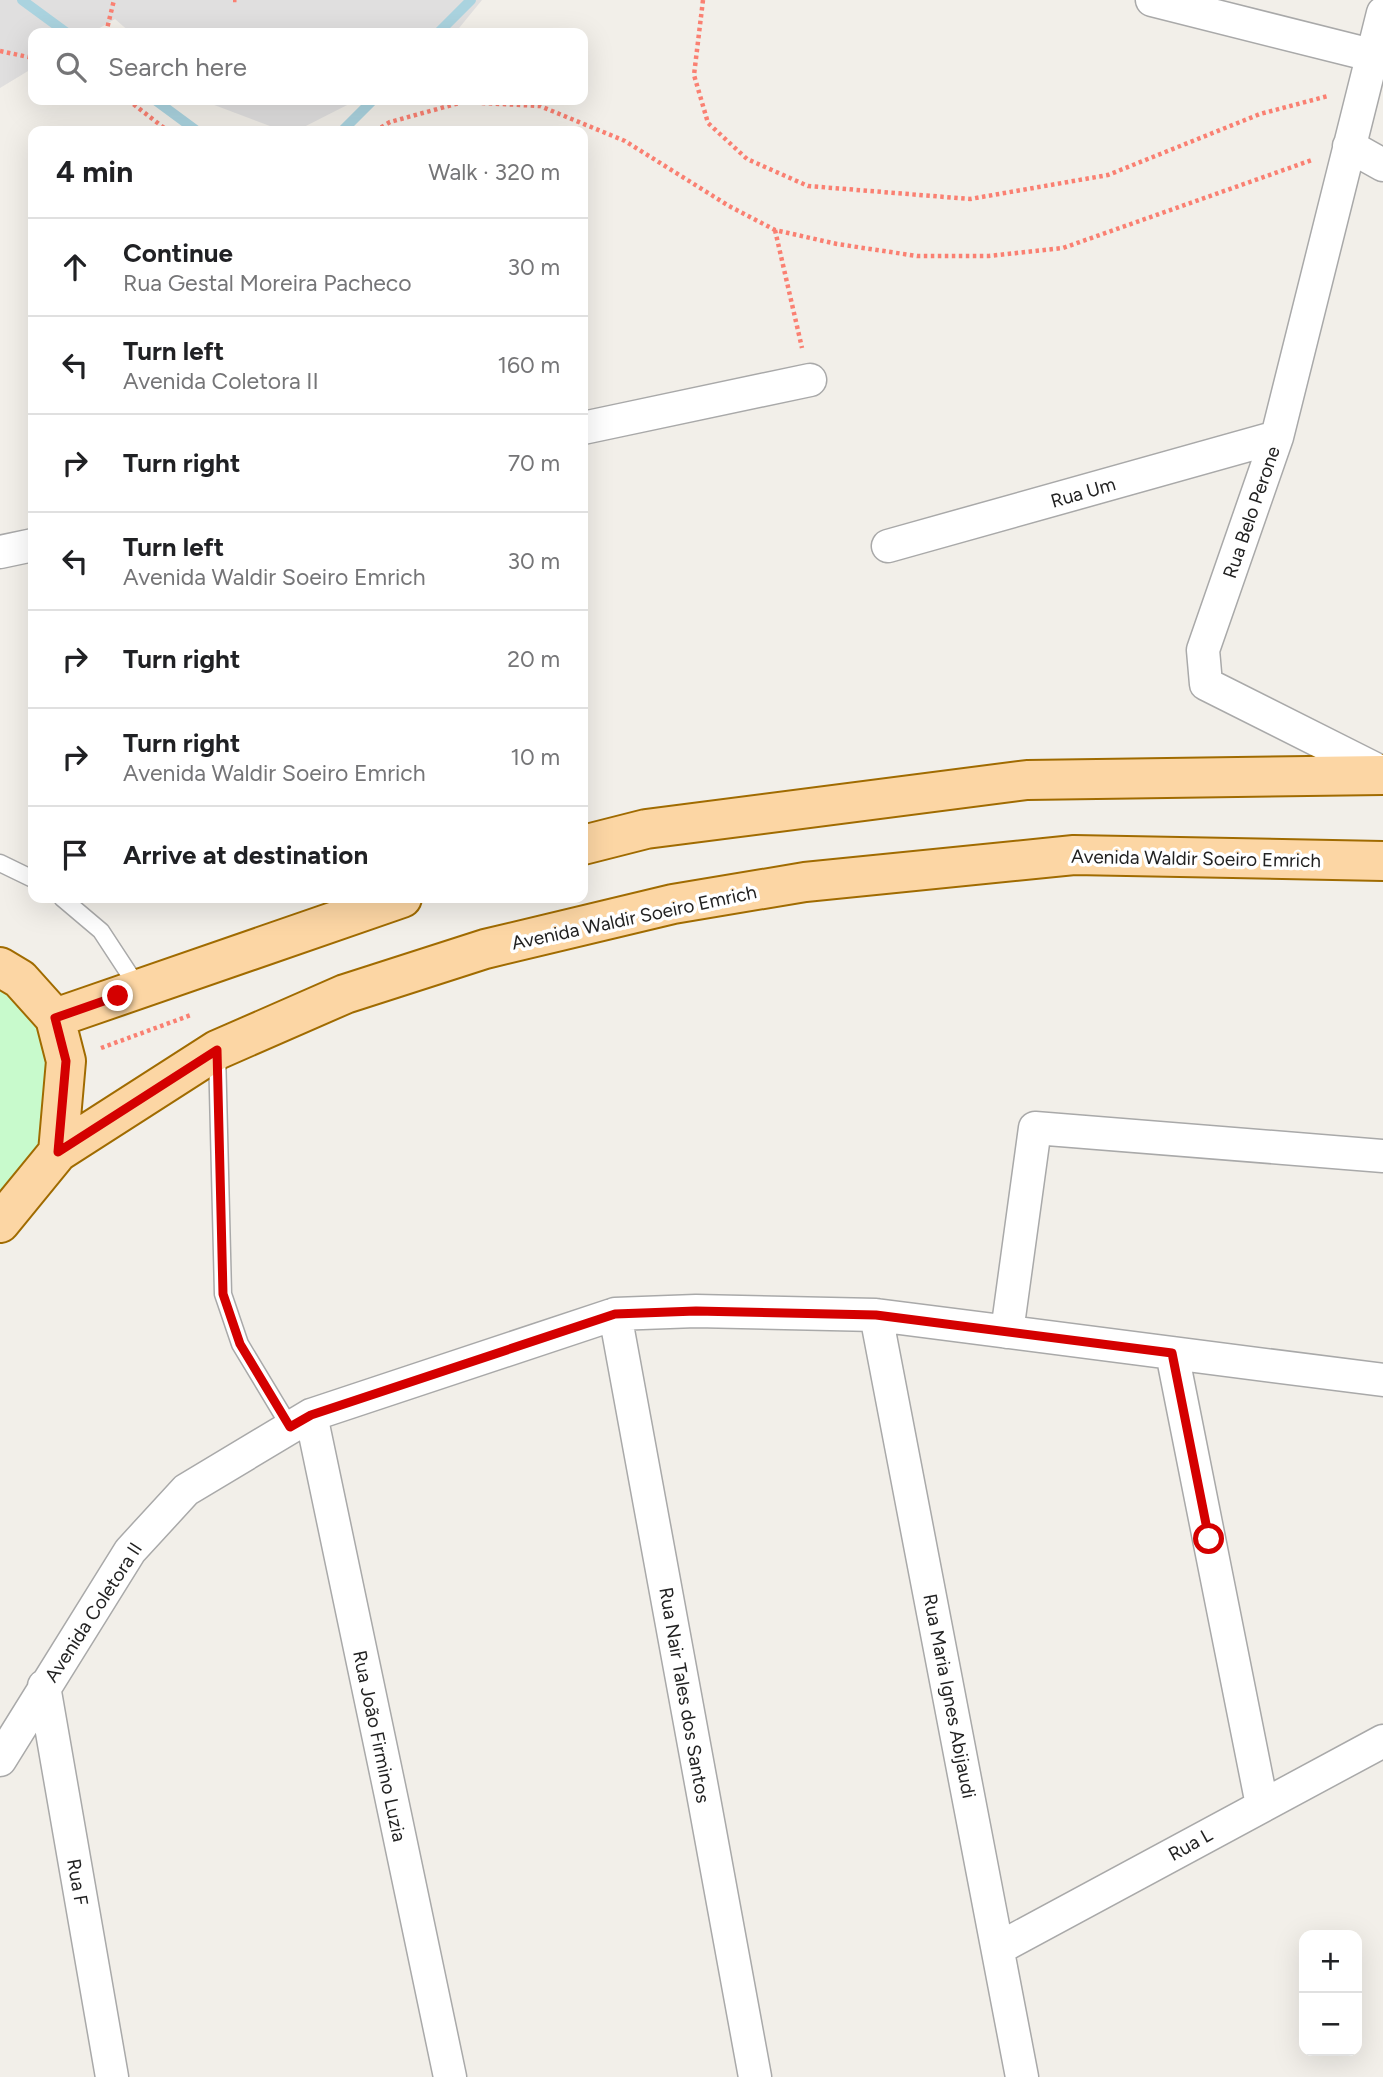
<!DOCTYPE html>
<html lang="en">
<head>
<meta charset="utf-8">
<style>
  :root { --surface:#fff; --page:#f6f6f6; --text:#202124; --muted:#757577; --line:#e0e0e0 }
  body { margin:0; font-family:Figtree,sans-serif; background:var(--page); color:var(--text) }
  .controls { position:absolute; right:21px; bottom:21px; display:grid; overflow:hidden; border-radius:14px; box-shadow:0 7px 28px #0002 }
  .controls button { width:63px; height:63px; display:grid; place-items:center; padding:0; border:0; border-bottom:2px solid var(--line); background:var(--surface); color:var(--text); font:35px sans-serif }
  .stop { position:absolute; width:21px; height:21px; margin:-16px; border:5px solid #d40000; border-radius:50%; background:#fff }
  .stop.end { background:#d40000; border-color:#fff; box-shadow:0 2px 7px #0008 }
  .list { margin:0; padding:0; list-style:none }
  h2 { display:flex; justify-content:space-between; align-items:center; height:91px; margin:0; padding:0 28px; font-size:30px }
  h2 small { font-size:23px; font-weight:400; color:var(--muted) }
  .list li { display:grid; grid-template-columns:46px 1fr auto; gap:21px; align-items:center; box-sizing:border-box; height:98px; padding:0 28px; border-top:2px solid var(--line) }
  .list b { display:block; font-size:26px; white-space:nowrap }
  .list p { margin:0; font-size:23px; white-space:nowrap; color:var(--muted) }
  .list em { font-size:23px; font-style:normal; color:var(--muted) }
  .icon { flex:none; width:38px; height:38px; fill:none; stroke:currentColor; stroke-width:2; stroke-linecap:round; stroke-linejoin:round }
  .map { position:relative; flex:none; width:1383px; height:2077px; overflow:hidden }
  .search { position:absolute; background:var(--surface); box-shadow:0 7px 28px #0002; left:28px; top:28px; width:560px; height:77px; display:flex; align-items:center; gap:18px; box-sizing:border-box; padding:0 24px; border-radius:14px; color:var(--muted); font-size:26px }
  .panel { position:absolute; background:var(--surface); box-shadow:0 7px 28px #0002; left:28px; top:126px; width:560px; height:777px; border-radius:14px }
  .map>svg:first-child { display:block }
  .residential { fill:#e0dfdf }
  .park { fill:#c8facc }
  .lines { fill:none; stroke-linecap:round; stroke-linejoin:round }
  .stream { stroke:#aad3df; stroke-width:10 }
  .lane-casing { stroke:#a9a9a9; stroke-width:19 }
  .street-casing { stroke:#a9a9a9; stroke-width:35 }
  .primary-casing { stroke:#a06b00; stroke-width:42 }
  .path { stroke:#fa8072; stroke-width:4.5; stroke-dasharray:3.5 3.5; stroke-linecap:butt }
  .lane { stroke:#fff; stroke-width:16 }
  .street { stroke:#fff; stroke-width:32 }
  .primary { stroke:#fcd6a4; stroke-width:38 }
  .route { stroke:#d40000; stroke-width:9 }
  .labels { text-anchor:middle; stroke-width:7; stroke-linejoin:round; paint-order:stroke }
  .street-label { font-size:19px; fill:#222; stroke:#fff }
</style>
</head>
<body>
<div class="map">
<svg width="1383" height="2077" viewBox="0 0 1383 2077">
  <rect width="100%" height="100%" fill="#f2efe9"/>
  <path class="residential" d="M0,0H482L455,33H131L115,19L91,33H33V68L0,88Z
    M201,100H357L296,131H283Z"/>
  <path class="park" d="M0,984L50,1019L49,1133L0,1196Z"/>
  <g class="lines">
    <path class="stream" d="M22,0L67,33
      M438,33L471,0
      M155,100L197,131
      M342,131L373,100"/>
    <defs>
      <path id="lane" d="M0,863L33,879
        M62,898L101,931L139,989
        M217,1051L223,1294L240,1344L290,1427"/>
      <path id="street" d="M1152,0L1371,55
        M1383,13L1277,437L1203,650L1206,684L1383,773
        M1349,146L1383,165
        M583,428L810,380
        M888,546L1277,437
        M0,552L33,545
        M615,1314L755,2077
        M876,1315L1022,2077
        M1007,1332L1035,1128L1383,1156
        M1172,1353L1262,1805
        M311,1415L450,2077
        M44,1686L112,2077
        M0,1760L130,1551L186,1490L311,1415L615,1314L696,1311L876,1315L1383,1380
        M999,1948L1383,1741"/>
      <path id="primary" d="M583,845L646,829L1027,780L1383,775
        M0,967L20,979L55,1018L66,1061L58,1152L0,1223
        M55,1018L402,898
        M58,1152L217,1050L345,994L485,949L673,904L805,882L1074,855L1383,861"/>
    </defs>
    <use href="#lane" class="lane-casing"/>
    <use href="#street" class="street-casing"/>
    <use href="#primary" class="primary-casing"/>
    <path class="path" d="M233,0H238
      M703,0L694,75L708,123L747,159L808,186L970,199L1108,175L1260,114L1328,96
      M106,33L114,0
      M0,51L33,58
      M128,100L168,131
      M375,131L390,122L463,102L540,106L625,141L729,206L775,230L837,244L917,256H989L1063,248L1312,160
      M775,230L802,348
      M101,1048L191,1015"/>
    <use href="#lane" class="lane"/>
    <use href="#street" class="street"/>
    <use href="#primary" class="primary"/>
  </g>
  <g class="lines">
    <path class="route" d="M118,996L55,1018L66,1061L58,1152L217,1050L223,1294L240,1344L290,1427L311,1415L615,1314L696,1311L876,1315L1172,1353L1209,1539"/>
  </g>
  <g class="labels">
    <g class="street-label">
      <text transform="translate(1083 492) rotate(-16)" y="7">Rua Um</text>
      <text transform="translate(1251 512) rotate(-71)" y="7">Rua Belo Perone</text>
      <text transform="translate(1196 858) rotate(1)" y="7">Avenida Waldir Soeiro Emrich</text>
      <text transform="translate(634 917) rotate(-12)" y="7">Avenida Waldir Soeiro Emrich</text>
      <text transform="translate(93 1612) rotate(-57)" y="7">Avenida Coletora II</text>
      <text transform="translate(685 1695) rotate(80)" y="7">Rua Nair Tales dos Santos</text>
      <text transform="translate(950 1696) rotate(79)" y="7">Rua Maria Ignes Abijaudi</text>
      <text transform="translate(380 1746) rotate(78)" y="7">Rua João Firmino Luzia</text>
      <text transform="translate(1190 1844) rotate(-29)" y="7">Rua L</text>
      <text transform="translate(78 1882) rotate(80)" y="7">Rua F</text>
    </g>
  </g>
</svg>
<div class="controls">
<button>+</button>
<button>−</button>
</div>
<div class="stop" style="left:1209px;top:1539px"></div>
<div class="stop end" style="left:118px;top:996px"></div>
<div class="search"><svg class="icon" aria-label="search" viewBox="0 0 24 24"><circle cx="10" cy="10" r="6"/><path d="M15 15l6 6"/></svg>Search here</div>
<section class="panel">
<h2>4 min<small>Walk · 320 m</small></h2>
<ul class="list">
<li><svg class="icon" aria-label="ahead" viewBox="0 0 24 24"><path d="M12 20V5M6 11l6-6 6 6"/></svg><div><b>Continue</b><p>Rua Gestal Moreira Pacheco</p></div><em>30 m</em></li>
<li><svg class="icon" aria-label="left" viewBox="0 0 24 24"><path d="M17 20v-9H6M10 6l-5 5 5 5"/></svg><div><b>Turn left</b><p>Avenida Coletora II</p></div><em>160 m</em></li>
<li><svg class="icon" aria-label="right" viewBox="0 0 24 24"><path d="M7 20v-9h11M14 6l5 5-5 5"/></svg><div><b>Turn right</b></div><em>70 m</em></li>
<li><svg class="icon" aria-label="left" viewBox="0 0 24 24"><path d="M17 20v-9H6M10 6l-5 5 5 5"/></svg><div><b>Turn left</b><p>Avenida Waldir Soeiro Emrich</p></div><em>30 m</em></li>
<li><svg class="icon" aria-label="right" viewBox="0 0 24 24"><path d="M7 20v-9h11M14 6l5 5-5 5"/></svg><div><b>Turn right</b></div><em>20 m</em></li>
<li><svg class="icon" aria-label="right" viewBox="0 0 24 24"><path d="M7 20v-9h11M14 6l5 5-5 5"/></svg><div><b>Turn right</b><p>Avenida Waldir Soeiro Emrich</p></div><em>10 m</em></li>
<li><svg class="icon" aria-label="arrive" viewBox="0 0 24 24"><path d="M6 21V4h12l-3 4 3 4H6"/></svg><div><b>Arrive at destination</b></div></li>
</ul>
</section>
</div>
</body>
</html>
